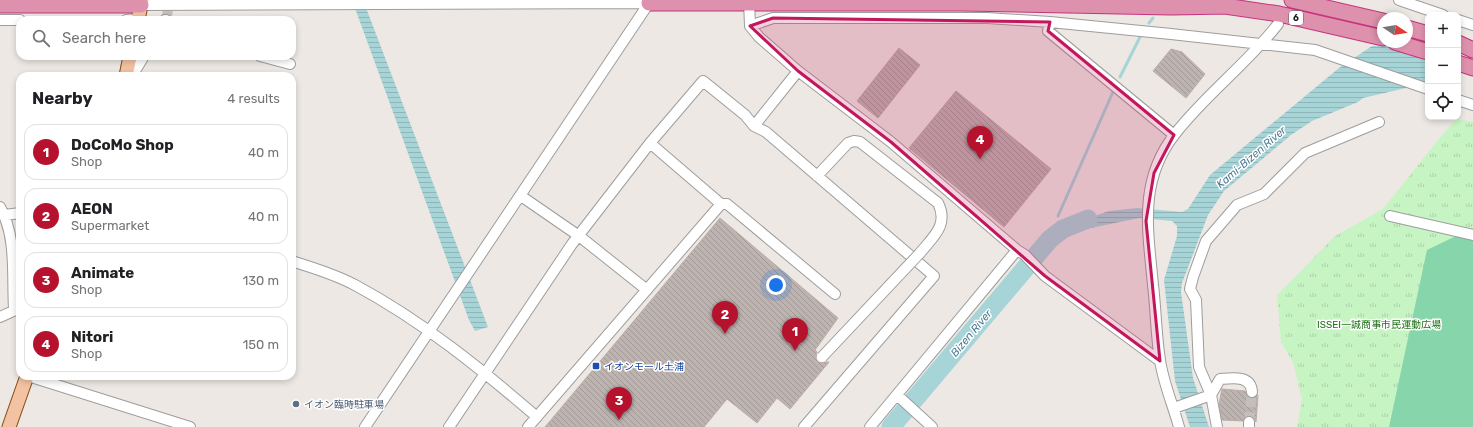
<!DOCTYPE html>
<html lang="en">
<head>
<meta charset="utf-8">
<style>
  :root { --surface:#fff; --page:#f2f2f2; --text:#202124; --muted:#757577; --line:#e0e0e0; --accent:#b7122d }
  body { margin:0; font-family:Rubik,"Noto Sans JP",sans-serif; background:var(--page); color:var(--text) }
  .controls { position:absolute; right:12px; top:12px; display:grid; overflow:hidden; border-radius:8px; box-shadow:0 2px 6px #0003 }
  .controls button { width:36px; height:36px; display:grid; place-items:center; padding:0; border:0; border-bottom:1px solid var(--line); background:var(--surface); color:var(--text); font:20px sans-serif }
  .compass { position:absolute; left:1377px; top:12px; width:36px; height:36px; border-radius:50%; background:var(--surface); box-shadow:0 2px 6px #0003; rotate:102deg }
  .you { position:absolute; left:776px; top:285px; width:14px; height:14px; margin:-10px; border:3px solid #fff; border-radius:50%; background:#1a73e8; box-shadow:0 0 0 6px #1a73e833 }
  .badge { display:grid; place-items:center; width:26px; height:26px; border-radius:50%; background:var(--accent); color:#fff; font-size:13px; font-weight:700 }
  .pin { position:absolute; translate:-50% -33px; filter:drop-shadow(0 1px 2px #0008) }
  .pin::after { content:''; position:absolute; top:21px; width:14px; height:12px; background:inherit; clip-path:polygon(0 0,100% 0,50% 100%) }
  .list { margin:0; padding:0; list-style:none }
  h2 { display:flex; justify-content:space-between; align-items:center; height:52px; margin:0; padding:0 16px; font-size:17px }
  h2 small { font-size:13px; font-weight:400; color:var(--muted) }
  .list li { display:grid; grid-template-columns:26px 1fr auto; gap:12px; align-items:center; box-sizing:border-box; height:56px; margin:0 8px 8px; padding:0 8px; border:1px solid var(--line); border-radius:12px }
  .list b { display:block; font-size:15px; white-space:nowrap }
  .list p { margin:0; font-size:13px; white-space:nowrap; color:var(--muted) }
  .list em { font-size:13px; font-style:normal; color:var(--muted) }
  .icon { flex:none; width:22px; height:22px; fill:none; stroke:currentColor; stroke-width:2; stroke-linecap:round; stroke-linejoin:round }
  .map { position:relative; flex:none; width:1473px; height:427px; overflow:hidden }
  .search { position:absolute; background:var(--surface); box-shadow:0 2px 6px #0003; left:16px; top:16px; width:280px; height:44px; display:flex; align-items:center; gap:10px; box-sizing:border-box; padding:0 14px; border-radius:12px; color:var(--muted); font-size:15px }
  .panel { position:absolute; background:var(--surface); box-shadow:0 2px 6px #0003; left:16px; top:72px; width:280px; height:308px; border-radius:12px }
  .map>svg:first-child { display:block }
  .park { fill:url(#park-tufts) }
  .pitch { fill:#87d5aa }
  .water { fill:url(#water-rules) }
  .lines { fill:none; stroke-linecap:round; stroke-linejoin:round }
  .stream { stroke:#a7d4d7; stroke-width:3 }
  .river { stroke:#a7d4d7; stroke-width:19 }
  .building { fill:url(#building-back-hatch); stroke:#bdada7 }
  .minor-tunnel { stroke:#c3bfbb; stroke-width:10; stroke-dasharray:10 5; stroke-linecap:butt }
  .minor-casing { stroke:#9d9d9d; stroke-width:12 }
  .major-casing { stroke:#884b0d; stroke-width:15 }
  .highway-casing { stroke:#c7337f; stroke-width:17 }
  .minor { stroke:#fff; stroke-width:10 }
  .major { stroke:#f3c2a2; stroke-width:13 }
  .highway { stroke:#de91ac; stroke-width:15 }
  .minor-bridge-casing { stroke:#9d9d9d; stroke-width:12; stroke-linecap:butt }
  .minor-bridge { stroke:#fff; stroke-width:10 }
  .marked { fill:#c2185b; fill-opacity:0.2; stroke:#c2185b; stroke-width:3; stroke-linejoin:round }
  .transit-dot { fill:#1a4fb4; stroke:#fff; stroke-width:1.5 }
  .service-dot { fill:#5c6f8a; stroke:#fff; stroke-width:1.5 }
  .labels { text-anchor:middle; stroke-width:3; stroke-linejoin:round; paint-order:stroke }
  .shield { fill:#fff; stroke:#606060; stroke-width:1 }
  .shield-label { font-size:9px; font-weight:bold; fill:#1c1c1c }
  .park-label { font-size:10px; fill:#1c7015; stroke:#fff }
  .transit-label { font-size:10px; fill:#164399; stroke:#fff; text-anchor:start }
  .service-label { font-size:10px; fill:#4e5e75; stroke:#fff; text-anchor:start }
  .water-label { font-size:11px; font-style:italic; fill:#4c7c94; stroke:#fff }
</style>
</head>
<body>
<div class="map">
<svg width="1473" height="427" viewBox="0 0 1473 427">
  <defs>
    <pattern id="park-tufts" width="24" height="20" patternUnits="userSpaceOnUse"><rect width="24" height="20" fill="#c7f4c3"/><path d="M3 7l-1-3M5 7V3M7 7l1-3M15 17l-1-3M17 17v-4M19 17l1-3" fill="none" stroke="#aad1a7"/></pattern>
    <pattern id="water-rules" width="6" height="5" patternUnits="userSpaceOnUse"><rect width="6" height="5" fill="#a7d4d7"/><path d="M0 2.5h6" fill="none" stroke="#8fb5b8"/></pattern>
    <pattern id="building-back-hatch" width="6" height="6" patternUnits="userSpaceOnUse"><rect width="6" height="6" fill="#bdb3b0"/><path d="M-1 5l2 2M0 0l6 6M5-1l2 2" fill="none" stroke="#a29997"/></pattern>
  </defs>
  <rect width="100%" height="100%" fill="#ede8e3"/>
  <path class="park" d="M1457,119L1473,122V427H1297L1302,400L1293,362L1281,342L1277,295L1335,236L1383,209L1442,135Z"/>
  <path class="pitch" d="M1456,236L1473,239V427H1389L1427,250Z"/>
  <path class="water" d="M352,0H363L488,327L475,331L469,320Z
    M1428,44V83L1363,98L1358,102L1312,121L1291,135L1224,191L1208,215L1182,283L1181,292L1193,378L1209,427H1190L1175,381L1164,280L1177,236V226L1172,221L1139,218L1067,233L1064,226L1109,211L1137,208L1182,212L1188,209L1210,175L1339,68L1372,46Z"/>
  <g class="lines">
    <path class="stream" d="M1149,23L1153,18
      M1120,77L1142,33
      M1058,216L1113,92"/>
    <path class="river" d="M891,427L1050,239L1063,229L1088,219"/>
  </g>
  <path class="building" d="M899,48L920,65L878,118L857,101Z
    M1171,49L1182,52L1205,74L1186,98L1153,71Z
    M956,91L1051,169L1004,227L909,148Z
    M720,218L838,318L815,350L817,352L816,358L818,362H829L790,409L777,398L757,423L727,399L704,427H545Z
    M1222,389L1245,391L1247,396L1250,398L1258,395L1256,422L1254,418L1249,416L1245,417L1243,421L1222,420L1219,404Z"/>
  <g class="lines">
    <path class="minor-tunnel" d="M166,20L170,0
      M1249,422L1252,392"/>
    <defs>
      <path id="minor" d="M749,0L750,26L759,37L798,71L891,142L1017,250L870,427
        M1399,0L1443,15
        M141,5L649,3
        M0,20H20
        M126,20L138,19
        M165,20H166
        M1458,20L1473,25
        M1050,22L1048,31L1174,135
        M750,26L773,18H987L1050,22L1171,34L1315,50L1428,89
        M260,56L290,64
        M127,71H135L144,56
        M1458,100L1473,105
        M754,126L798,71
        M817,176L848,143L854,141L860,142L938,203C949,225 933,237 920,253
        M521,196L579,236L647,290
        M721,204H727L835,294
        M0,207C17,237 12,276 14,309
        M5,215L20,213
        M1390,216L1473,235
        M1017,250L1025,255L1045,276L1160,361
        M292,261C313,268 335,274 355,285C422,321 480,368 537,417
        M0,317L20,308
        M28,376L190,427
        M897,395L932,427
        M1174,408L1211,395L1220,379C1233,378 1251,375 1252,392
        M365,427L651,0
        M449,427L572,244L650,143L703,81L745,115L754,126L766,132L934,276L804,427
        M528,427L721,204L650,143
        M1179,427C1173,405 1163,382 1160,360C1156,335 1156,310 1153,285C1148,230 1138,181 1175,134C1206,94 1247,64 1278,24
        M1217,427L1211,395L1199,367L1196,300L1190,289L1193,277L1206,241L1237,205L1264,194L1305,153L1379,122
        M1249,427V422"/>
      <path id="major" d="M138,20L142,0
        M126,76L130,56
        M9,427L27,376"/>
      <path id="highway" d="M1292,0L1383,21
        M649,3H961L1171,7L1227,6
        M0,5H141
        M1218,5L1279,14L1383,38
        M1407,28L1428,34
        M1395,42L1428,52
        M1458,43L1473,50
        M1458,63L1473,68"/>
    </defs>
    <use href="#minor" class="minor-casing"/>
    <use href="#major" class="major-casing"/>
    <use href="#highway" class="highway-casing"/>
    <use href="#minor" class="minor"/>
    <use href="#major" class="major"/>
    <use href="#highway" class="highway"/>
    <defs>
      <path id="minor-bridge" d="M822,357L920,253"/>
    </defs>
    <use href="#minor-bridge" class="minor-bridge-casing"/>
    <use href="#minor-bridge" class="minor-bridge"/>
  </g>
  <path class="marked" d="M773,18L1050,22L1048,31L1174,135L1154,173L1146,221L1160,361L1045,276L891,142L798,71L750,26Z"/>
  <rect class="transit-dot" x="592" y="362" width="8" height="8" rx="2"/>
  <circle class="service-dot" cx="296" cy="404" r="4"/>
  <g class="labels">
    <rect class="shield" x="1289" y="11" width="14" height="14" rx="3"/>
    <g class="shield-label">
      <text x="1296" y="21">6</text>
    </g>
    <g class="park-label">
      <text x="1379" y="328">ISSEI一誠商事市民運動広場</text>
    </g>
    <g class="transit-label">
      <text x="604" y="370">イオンモール土浦</text>
    </g>
    <g class="service-label">
      <text x="304" y="408">イオン臨時駐車場</text>
    </g>
    <g class="water-label">
      <text transform="translate(1251 157) rotate(-41)" y="4">Kami-Bizen River</text>
      <text transform="translate(971 333) rotate(-50)" y="4">Bizen River</text>
    </g>
  </g>
</svg>
<div class="controls">
<button>+</button>
<button>−</button>
<button><svg class="icon" aria-label="locate" viewBox="0 0 24 24"><circle cx="12" cy="12" r="6"/><path d="M12 2v4M12 18v4M2 12h4M18 12h4"/></svg></button>
</div>
<svg class="compass" viewBox="-18 -18 36 36"><path d="M0-13l5 13h-10z" fill="#e53935"/><path d="M0 13l5-13h-10z" fill="#757577"/></svg>
<div class="you"></div>
<div class="pin badge" style="left:795px;top:351px">1</div>
<div class="pin badge" style="left:725px;top:334px">2</div>
<div class="pin badge" style="left:619px;top:420px">3</div>
<div class="pin badge" style="left:980px;top:159px">4</div>
<div class="search"><svg class="icon" aria-label="search" viewBox="0 0 24 24"><circle cx="10" cy="10" r="6"/><path d="M15 15l6 6"/></svg>Search here</div>
<section class="panel">
<h2>Nearby<small>4 results</small></h2>
<ul class="list">
<li><span class="badge">1</span><div><b>DoCoMo Shop</b><p>Shop</p></div><em>40 m</em></li>
<li><span class="badge">2</span><div><b>AEON</b><p>Supermarket</p></div><em>40 m</em></li>
<li><span class="badge">3</span><div><b>Animate</b><p>Shop</p></div><em>130 m</em></li>
<li><span class="badge">4</span><div><b>Nitori</b><p>Shop</p></div><em>150 m</em></li>
</ul>
</section>
</div>
</body>
</html>
